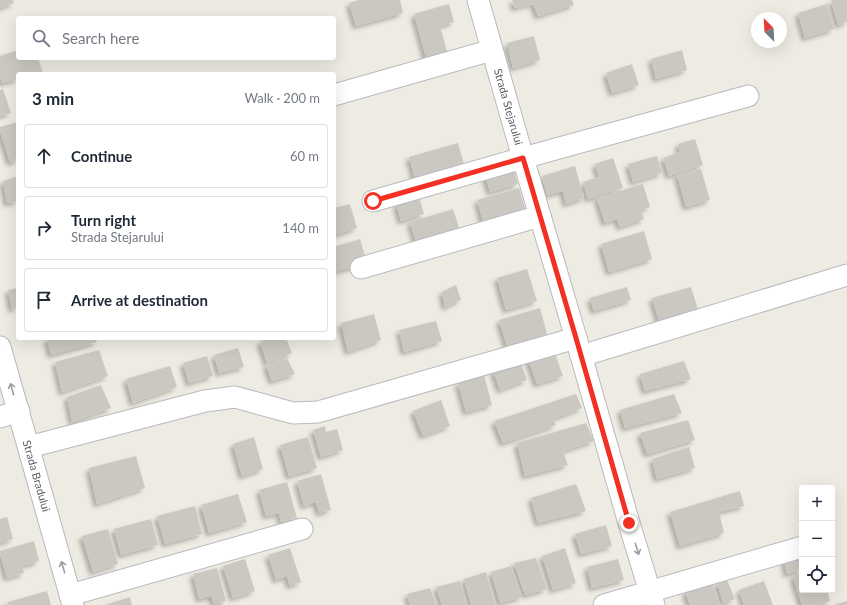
<!DOCTYPE html>
<html lang="en">
<head>
<meta charset="utf-8">
<style>
  :root { --surface:#fff; --page:#f2f2f3; --text:#1f2937; --muted:#747a83; --line:#e0e1e3 }
  body { margin:0; font-family:Lato,sans-serif; background:var(--page); color:var(--text) }
  .controls { position:absolute; right:12px; bottom:12px; display:grid; overflow:hidden; border-radius:4px; box-shadow:0 4px 16px #0002 }
  .controls button { width:36px; height:36px; display:grid; place-items:center; padding:0; border:0; border-bottom:1px solid var(--line); background:var(--surface); color:var(--text); font:20px sans-serif }
  .compass { position:absolute; left:751px; top:12px; width:36px; height:36px; border-radius:50%; background:var(--surface); box-shadow:0 4px 16px #0002; rotate:336deg }
  .stop { position:absolute; width:12px; height:12px; margin:-9px; border:3px solid #f33023; border-radius:50%; background:#fff }
  .stop.end { background:#f33023; border-color:#fff; box-shadow:0 1px 4px #0008 }
  .list { margin:0; padding:0; list-style:none }
  h2 { display:flex; justify-content:space-between; align-items:center; height:52px; margin:0; padding:0 16px; font-size:17px }
  h2 small { font-size:13px; font-weight:400; color:var(--muted) }
  .list li { display:grid; grid-template-columns:26px 1fr auto; gap:12px; align-items:center; box-sizing:border-box; height:64px; margin:0 8px 8px; padding:0 8px; border:1px solid var(--line); border-radius:4px }
  .list b { display:block; font-size:15px; white-space:nowrap }
  .list p { margin:0; font-size:13px; white-space:nowrap; color:var(--muted) }
  .list em { font-size:13px; font-style:normal; color:var(--muted) }
  .icon { flex:none; width:22px; height:22px; fill:none; stroke:currentColor; stroke-width:2; stroke-linecap:round; stroke-linejoin:round }
  .map { position:relative; flex:none; width:847px; height:605px; overflow:hidden }
  .search { position:absolute; background:var(--surface); box-shadow:0 4px 16px #0002; left:16px; top:16px; width:320px; height:44px; display:flex; align-items:center; gap:10px; box-sizing:border-box; padding:0 14px; border-radius:4px; color:var(--muted); font-size:15px }
  .panel { position:absolute; background:var(--surface); box-shadow:0 4px 16px #0002; left:16px; top:72px; width:320px; height:268px; border-radius:4px }
  .map>svg:first-child { display:block }
  .building { fill:#cbc8c1; filter:url(#shadow) }
  .lines { fill:none; stroke-linecap:round; stroke-linejoin:round }
  .minor-casing { stroke:#b7babf; stroke-width:23 }
  .minor { stroke:#fff; stroke-width:21 }
  .oneway { stroke:#9c9ea1 }
  .route { stroke:#f33023; stroke-width:5 }
  .labels { text-anchor:middle; stroke-width:3; stroke-linejoin:round; paint-order:stroke }
  .street-label { font-size:11px; fill:#5a5e63; stroke:#fff }
</style>
</head>
<body>
<div class="map">
<svg width="847" height="605" viewBox="0 0 847 605">
  <defs>
    <filter id="shadow"><feDropShadow dx="-3.5" dy="3.5" stdDeviation="2" flood-color="#0004"/></filter>
  </defs>
  <rect width="100%" height="100%" fill="#eeebe2"/>
  <path class="building" d="M0,0H13L14,3L0,8Z
    M359,0H400L403,13L356,26L349,3Z
    M512,0H572L574,5L538,16L533,3L515,8Z
    M831,0H847V22L838,25Z
    M449,4L454,22L440,26L448,55L427,61L414,14Z
    M827,4L834,29L805,38L798,13Z
    M534,36L540,60L513,68L507,43Z
    M18,50V58H38L43,73L18,74V79L2,83L0,76V56Z
    M682,50L687,70L656,79L651,59Z
    M632,64L639,85L612,93L606,73Z
    M3,89L11,113L0,116V90Z
    M18,122V160L10,162L0,131V127Z
    M695,139L703,165L669,176L663,158L680,152L678,144Z
    M458,143L465,168L416,182L409,157Z
    M657,156L662,173L633,182L628,164Z
    M613,158L623,188L588,199L583,182L599,177L595,164Z
    M512,164L518,184L490,192L484,172Z
    M575,166L584,198L566,204L563,191L547,195L542,176Z
    M701,169L710,200L686,207L677,175Z
    M18,176V201L7,203L3,181Z
    M643,184L650,207L641,210L644,219L620,227L617,219L605,223L597,198Z
    M519,188L526,212L484,225L477,200Z
    M419,197L424,214L401,221L396,203Z
    M350,204L357,228L334,235V208Z
    M453,209L460,231L417,245L410,222Z
    M644,231L652,259L609,272L601,244Z
    M360,239L367,263L334,272V247Z
    M527,269L537,301L506,310L497,278Z
    M456,285L461,300L445,307L442,292Z
    M627,287L631,300L594,311L590,298Z
    M691,287L698,310L659,321L652,298Z
    M18,288V307L12,309L8,290Z
    M540,308L547,334L507,346L499,320Z
    M374,314L381,340L348,352L341,323Z
    M436,321L442,341L404,352L399,330Z
    M47,338H95L97,342L51,355Z
    M269,338H286L292,353L267,363L260,342Z
    M238,348L244,367L219,373L214,355Z
    M99,350L108,376L62,392L55,362Z
    M554,350L563,376L537,384L528,359Z
    M207,356L213,376L189,383L183,363Z
    M287,358L295,374L272,381L266,365Z
    M520,361L527,380L500,390L493,370Z
    M684,361L691,379L645,391L640,374Z
    M170,366L177,387L133,403L126,379Z
    M484,375L492,405L466,412L458,383Z
    M101,385L111,408L72,422L67,397Z
    M576,394L582,408L553,419L556,425L503,443L494,421Z
    M674,394L682,413L625,428L620,410Z
    M441,400L450,426L423,436L413,411Z
    M688,420L695,440L647,454L640,433Z
    M586,423L594,441L563,451L568,465L525,476L517,443Z
    M325,426L326,432L337,429L343,450L321,457L313,430Z
    M254,437L263,469L242,476L233,444Z
    M308,437L317,468L289,476L280,445Z
    M689,447L695,468L657,479L652,459Z
    M136,456L145,488L97,504L89,468Z
    M321,474L331,510L319,513L316,502L304,506L297,481Z
    M287,482L297,518L281,522L279,513L266,516L259,490Z
    M576,484L586,511L538,523L531,498Z
    M740,491L744,506L719,512L724,533L680,546L670,512Z
    M238,494L247,522L209,533L201,505Z
    M195,506L202,534L165,544L157,516Z
    M7,517L13,539L0,543V519Z
    M151,519L158,545L121,555L114,529Z
    M606,525L612,546L581,554L575,534Z
    M108,529L118,564L93,572L82,536Z
    M34,541L39,561L22,566L24,573L7,578L0,554V551Z
    M290,548L301,582L290,586L287,576L276,580L268,555Z
    M565,548L576,583L553,590L542,556Z
    M802,555V570L787,574L784,560Z
    M536,558L547,589L525,595L514,563Z
    M245,559L255,591L233,598L223,566Z
    M618,559L624,580L592,588L587,567Z
    M511,566L522,597L500,603L491,572Z
    M217,568L226,601L214,604L211,596L199,599L193,574Z
    M486,572L495,605H471L464,579Z
    M802,573V590H827L830,601L816,605H802L793,576Z
    M727,580L735,599L723,603L717,582Z
    M460,581L467,605H442L436,587Z
    M764,581L773,605H744L739,590Z
    M712,583L719,605H690L685,591Z
    M430,588L436,605H410L407,594Z
    M47,591L51,605H8V602Z
    M130,597L132,605H105Z
    M847,601V605H834Z"/>
  <g class="lines">
    <defs>
      <g id="minor">
        <path id="s1" d="M478,0L523,158L576,338L629,523L654,605"/>
        <path d="M334,95L492,50"/>
        <path d="M373,201L523,158L748,96"/>
        <path d="M361,268L540,216"/>
        <path id="s2" d="M0,347L73,605"/>
        <path d="M581,356L847,275"/>
        <path d="M0,417L19,411"/>
        <path d="M29,447L205,401L235,397L293,413L318,412L576,338"/>
        <path d="M70,595L302,529"/>
        <path d="M604,605L802,547"/>
      </g>
    </defs>
    <use href="#minor" class="minor-casing"/>
    <use href="#minor" class="minor"/>
  </g>
  <defs><path id="oneway-shaft" d="M-6 0H5M1.5-3L5.5 0L1.5 3" fill="none" stroke-width="1.6" stroke-linecap="round" stroke-linejoin="round"/></defs>
  <g class="oneway">
    <use href="#oneway-shaft" transform="translate(12 389) rotate(-106)"/>
    <use href="#oneway-shaft" transform="translate(637 549) rotate(73)"/>
    <use href="#oneway-shaft" transform="translate(63 567) rotate(-106)"/>
  </g>
  <g class="lines">
    <path class="route" d="M373,201L523,158L576,338L629,523"/>
  </g>
  <g class="labels">
    <g class="street-label">
      <text dy="4" stroke="none"><textPath href="#s1" startOffset="111">Strada Stejarului</textPath></text>
      <text dy="4" stroke="none"><textPath href="#s2" startOffset="134">Strada Bradului</textPath></text>
    </g>
  </g>
</svg>
<div class="controls">
<button>+</button>
<button>−</button>
<button><svg class="icon" aria-label="locate" viewBox="0 0 24 24"><circle cx="12" cy="12" r="6"/><path d="M12 2v4M12 18v4M2 12h4M18 12h4"/></svg></button>
</div>
<svg class="compass" viewBox="-18 -18 36 36"><path d="M0-13l5 13h-10z" fill="#e53935"/><path d="M0 13l5-13h-10z" fill="#747a83"/></svg>
<div class="stop" style="left:373px;top:201px"></div>
<div class="stop end" style="left:629px;top:523px"></div>
<div class="search"><svg class="icon" aria-label="search" viewBox="0 0 24 24"><circle cx="10" cy="10" r="6"/><path d="M15 15l6 6"/></svg>Search here</div>
<section class="panel">
<h2>3 min<small>Walk · 200 m</small></h2>
<ul class="list">
<li><svg class="icon" aria-label="ahead" viewBox="0 0 24 24"><path d="M12 20V5M6 11l6-6 6 6"/></svg><div><b>Continue</b></div><em>60 m</em></li>
<li><svg class="icon" aria-label="right" viewBox="0 0 24 24"><path d="M7 20v-9h11M14 6l5 5-5 5"/></svg><div><b>Turn right</b><p>Strada Stejarului</p></div><em>140 m</em></li>
<li><svg class="icon" aria-label="arrive" viewBox="0 0 24 24"><path d="M6 21V4h12l-3 4 3 4H6"/></svg><div><b>Arrive at destination</b></div></li>
</ul>
</section>
</div>
</body>
</html>
